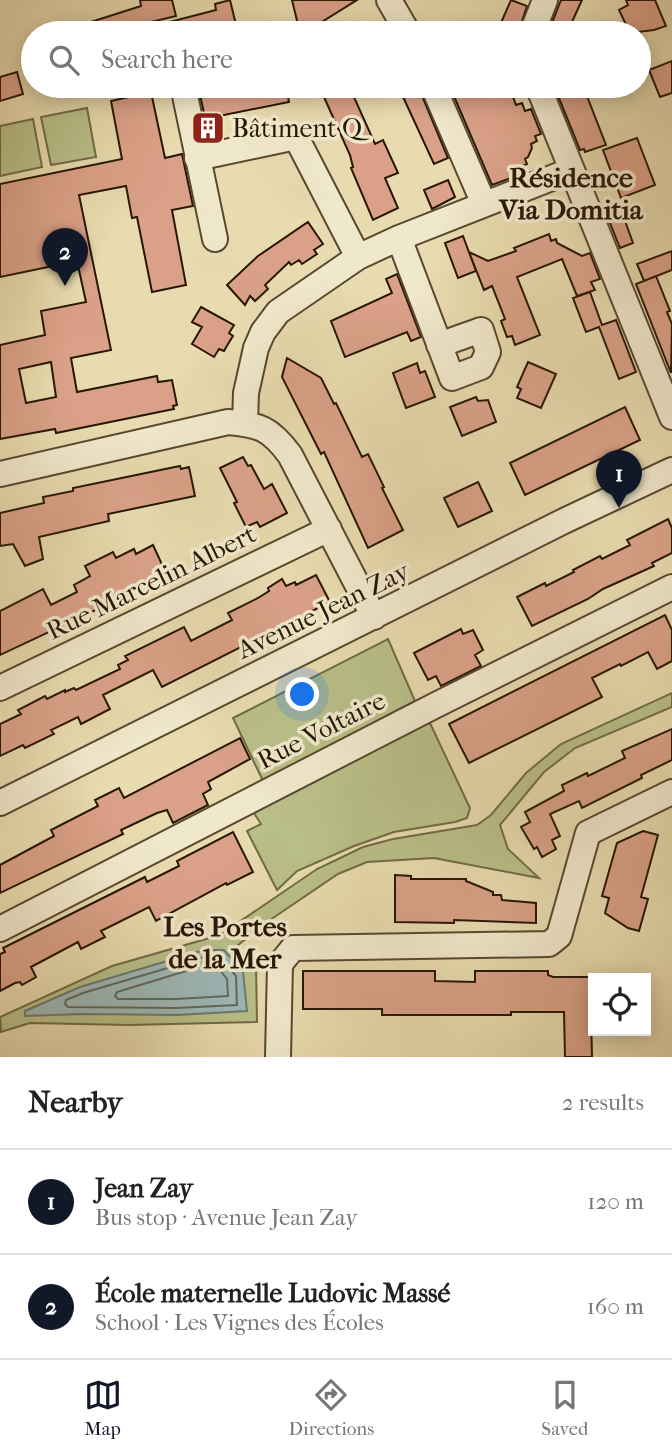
<!DOCTYPE html>
<html lang="en">
<head>
<meta charset="utf-8">
<style>
  :root { --surface:#fff; --page:#f6f6f6; --text:#222; --muted:#767676; --line:#e0e0e0; --accent:#111827 }
  body { margin:0; font-family:"IM FELL French Canon",serif; background:var(--page); color:var(--text) }
  .controls { position:absolute; right:21px; bottom:21px; display:grid; overflow:hidden; border-radius:0px; box-shadow:0 4px 18px #0003 }
  .controls button { width:63px; height:63px; display:grid; place-items:center; padding:0; border:0; border-bottom:2px solid var(--line); background:var(--surface); color:var(--text); font:35px sans-serif }
  .you { position:absolute; left:303px; top:695px; width:24px; height:24px; margin:-18px; border:5px solid #fff; border-radius:50%; background:#1a73e8; box-shadow:0 0 0 10px #1a73e833 }
  .badge { display:grid; place-items:center; width:46px; height:46px; border-radius:50%; background:var(--accent); color:#fff; font-size:23px; font-weight:700 }
  .pin { position:absolute; translate:-50% -58px; filter:drop-shadow(0 2px 4px #0008) }
  .pin::after { content:''; position:absolute; top:37px; width:24px; height:21px; background:inherit; clip-path:polygon(0 0,100% 0,50% 100%) }
  .list { margin:0; padding:0; list-style:none }
  h2 { display:flex; justify-content:space-between; align-items:center; height:91px; margin:0; padding:0 28px; font-size:30px }
  h2 small { font-size:23px; font-weight:400; color:var(--muted) }
  .list li { display:grid; grid-template-columns:46px 1fr auto; gap:21px; align-items:center; box-sizing:border-box; height:105px; padding:0 28px; border-top:2px solid var(--line) }
  .list b { display:block; font-size:26px; white-space:nowrap }
  .list p { margin:0; font-size:23px; white-space:nowrap; color:var(--muted) }
  .list em { font-size:23px; font-style:normal; color:var(--muted) }
  .icon { flex:none; width:38px; height:38px; fill:none; stroke:currentColor; stroke-width:2; stroke-linecap:round; stroke-linejoin:round }
  .map { position:relative; flex:none; width:672px; height:1057px; overflow:hidden }
  .search { position:absolute; background:var(--surface); box-shadow:0 4px 18px #0003; left:21px; right:21px; top:21px; height:77px; display:flex; align-items:center; gap:18px; box-sizing:border-box; padding:0 24px; border-radius:38px; color:var(--muted); font-size:26px }
  .sheet { height:301px; background:var(--surface) }
  nav { display:flex; justify-content:space-around; align-items:center; box-sizing:border-box; height:98px; border-top:2px solid var(--line); background:var(--surface); font-size:19px; color:var(--muted) }
  nav a { display:grid; justify-items:center; gap:4px }
  nav .on { color:var(--accent) }
  .map>svg:first-child { display:block }
  .green { fill:#b9bf88; stroke:#706b47; stroke-width:2 }
  .water { fill:#9db8b7; stroke:#6e7870; stroke-width:2 }
  .lines { fill:none; stroke-linecap:round; stroke-linejoin:round }
  .shore { stroke:#62685e; stroke-width:2 }
  .building { fill:#daa188; stroke:#281706; stroke-width:2; fill-rule:evenodd }
  .minor-casing { stroke:#584830; stroke-width:28 }
  .minor { stroke:#f0e8cb; stroke-width:24 }
  .labels { text-anchor:middle; stroke-width:7; stroke-linejoin:round; paint-order:stroke }
  .poi-label { font-size:26px; fill:#281706; stroke:#f0e8cb; text-anchor:start }
  .street-label { font-size:26px; fill:#281706; stroke:#f0e8cb }
  .neighbourhood-label { font-size:28px; font-weight:bold; fill:#281706; stroke:#f0e8cb }
</style>
</head>
<body>
<div class="map">
<svg width="672" height="1057" viewBox="0 0 672 1057">
  <rect width="100%" height="100%" fill="#e8dbaf"/>
  <filter id="stains"><feTurbulence type="fractalNoise" baseFrequency=".00286" numOctaves="4"/><feColorMatrix values="0 0 0 0 .2 0 0 0 0 .09 0 0 0 0 .02 0 0 0 .5 -.17"/></filter>
  <radialGradient id="worn" r=".72"><stop offset=".6" stop-color="#630" stop-opacity="0"/><stop offset="1" stop-color="#630" stop-opacity=".3"/></radialGradient>
  <path class="green" d="M87,108L96,157L51,165L41,117Z
    M33,119L42,167L0,176V126Z
    M388,639L415,701L263,781L233,718Z
    M672,693V707L575,748L544,772L500,825L508,849L539,878L434,858L367,862L338,874L273,918L238,945L244,958L256,964L257,1022L129,1025L30,1023L1,1032L0,1017L112,966L220,935L317,869L363,847L393,839L477,825L491,815L526,773L561,744Z
    M429,721L470,808L467,818L455,822L394,832L354,846L297,871L277,890L247,831L261,824L252,810Z"/>
  <path class="water" d="M204,950H224L243,972L247,1011L177,1015L83,1014L25,1016V1011L80,987Z"/>
  <g class="lines">
    <path class="shore" d="M205,957L221,958L236,976L237,1005L176,1008L68,1007L65,1004L66,1000L83,993Z
      M206,965L217,966L227,979L228,996L176,999H118L115,996L117,992Z"/>
  </g>
  <path class="building" d="M140,0H172L176,16L122,29L123,33H73L72,28L141,6Z
    M230,0L238,33H146V28L216,10L215,4Z
    M292,0H357L304,33H300Z
    M511,0L527,6L518,33L500,25Z
    M561,0H582L567,33H548Z
    M626,0H655L666,26L654,30L630,33L619,10L628,5Z
    M672,61V93L660,97L649,70Z
    M17,72L23,94L0,101V77Z
    M198,86H286L289,102L214,117L219,138L210,140Z
    M319,86H349L375,144L383,140L398,173L385,178L398,208L373,220L351,168L353,167L350,155Z
    M398,86H418L448,158L434,164Z
    M474,86H509L516,105L522,103L525,111L531,109L541,134L535,136L537,141L531,144L532,148L528,157L525,159L527,164L522,166L524,173L492,185L453,94Z
    M554,86H583L606,145L585,152L584,149L580,150Z
    M151,92L165,158L182,154L193,206L172,210L186,285L152,292L137,217L132,218L126,186L79,195L111,350L71,358L77,392L157,376L158,382L172,380L177,405L173,406L174,409L56,433L55,429L0,439V345L45,335L41,311L86,302L77,261L0,277V184L122,159L111,101ZM51,362L56,397L26,403L19,369Z
    M637,138L655,185L621,198L603,150Z
    M448,180L455,197L432,209L424,190Z
    M620,207L633,243L620,248L606,213Z
    M308,222L323,244L314,250L317,254L302,264L299,260L291,265L289,262L265,285L268,289L255,301L250,296L245,305L227,285L258,256Z
    M549,234L551,241L556,239L557,243L582,256L590,253L600,279L591,282L595,290L577,296L562,259L517,277L540,335L515,345L512,336L507,337L501,321L505,319L492,286L484,290L469,252L488,261L516,251L514,248Z
    M463,236L476,271L458,278L445,243Z
    M672,251V270L644,281L637,264Z
    M397,274L421,337L411,341L407,332L345,357L331,321L392,293L386,279Z
    M656,276L670,311L667,312L672,324L671,373L636,284Z
    M590,292L602,325L616,320L636,372L619,379L599,327L586,332L573,298Z
    M201,307L234,325L229,333L233,336L228,344L224,351L219,349L214,357L192,344L202,327L192,322Z
    M287,358L321,378L334,404L336,403L362,457L368,454L384,487L382,488L403,530L368,548L324,452L321,454L282,377Z
    M528,362L556,374L541,408L517,398L521,389L517,387Z
    M417,363L420,373L425,371L435,397L406,408L393,373Z
    M476,397L478,401L488,400L496,422L462,436L450,407Z
    M625,407L640,440L525,495L510,463Z
    M243,457L248,466L251,465L264,489L272,484L287,513L260,527L257,522L246,527L234,503L237,502L220,468Z
    M180,466L181,469L189,467L195,496L108,514L109,521L39,537L43,559L25,566L13,544L0,546V513L44,503L43,497L73,491V488Z
    M478,482L492,511L458,527L444,498Z
    M668,519L672,528V553L652,563L654,566L603,589L588,599L532,626L517,597L545,583L546,586L574,572L573,570L600,556L602,559L630,545L627,540Z
    M153,545L165,571L115,596L117,600L0,655V611L43,589L51,605L77,592L74,585L90,576L85,566L113,552L116,558L134,549L136,554Z
    M316,575L330,602L162,687L153,670L103,695L110,709L81,724L78,717L51,730L54,734L25,748L23,745L0,756V724L21,714L18,710L45,696L47,699L65,690V692L74,688L76,690L120,669L118,665L128,660L125,656L184,627L191,641L232,620L228,613L258,598L269,591L268,588L282,579L286,586L295,582L296,585Z
    M665,615L672,630V661L657,669L648,652L621,666L620,664L592,678L602,697L469,763L449,724Z
    M461,629L463,634L473,630L483,650L475,655L481,666L441,686L436,676L428,680L414,653Z
    M672,729V760L641,775L642,778L582,808L579,801L550,814L560,836L552,840L556,849L542,857L537,847L534,849L521,827L530,822L525,812L564,791L562,785L587,773L588,776L625,758L622,751Z
    M240,738L250,759L208,782L211,789L203,794L208,805L173,823L167,810L157,813L121,830L123,834L0,893V865L54,836L51,830L98,806L95,800L119,788L124,798Z
    M643,831L658,835L641,897L648,899L639,931L628,928L605,913L609,898L602,896L617,843Z
    M233,832L253,872L227,885L226,883L156,921L149,907L101,931L105,937L81,949L78,942L31,967L36,977L22,985L20,982L15,983L0,991V954L5,952L3,948L145,877L147,882L179,866L177,861Z
    M395,875L411,876V879H466V881L493,892V895H501L502,900L536,903V923L454,920V923L395,922Z
    M303,971H435V981L475,982V971H548V975L553,977H593V1015H591L592,1057H565L564,1012H511V1015H382V1009H303Z"/>
  <g class="lines">
    <defs>
      <path id="minor" d="M389,0L408,33
        M532,33L545,0
        M183,86L215,239
        M433,86L484,204
        M538,86L672,417
        M197,158L296,137L358,257
        M399,238L452,378L481,367L488,352L481,330L439,345
        M245,424L246,393L256,348L263,332L278,312L358,257L399,238L572,170
        M0,474L228,422C260,425 270,428 290,455L374,617
        M0,688L329,529
        M0,803L564,521L672,470
        M0,929L436,705L672,587
        M278,1057L280,964L293,948L549,944L559,936L588,833L672,792"/>
    </defs>
    <use href="#minor" class="minor-casing"/>
    <use href="#minor" class="minor"/>
  </g>
  <defs>
    <symbol id="building-square" viewBox="-11 -11 22 22"><rect x="-9" y="-9" width="18" height="18" rx="4" fill="#8f2418" stroke="#f0e8cb"/><path d="M-4-6H4V6H1V3H-1V6H-4ZM-2.5-4.3h1.7v1.8h-1.7ZM.8-4.3h1.7v1.8H.8ZM-2.5-1h1.7V.8h-1.7ZM.8-1h1.7V.8H.8Z" fill="#fff"/></symbol>
  </defs>
  <g fill-rule="evenodd">
    <use href="#building-square" x="189" y="109" width="38" height="38"/>
  </g>
  <g class="labels">
    <g class="poi-label">
      <text x="232" y="137">Bâtiment Q</text>
    </g>
    <g class="street-label">
      <text transform="translate(151 582) rotate(-26)" y="9">Rue Marcelin Albert</text>
      <text transform="translate(323 610) rotate(-26)" y="9">Avenue Jean Zay</text>
      <text transform="translate(321 730) rotate(-27)" y="9">Rue Voltaire</text>
    </g>
    <g class="neighbourhood-label">
      <text x="571" y="187">Résidence<tspan x="571" dy="32">Via Domitia</tspan></text>
      <text x="225" y="936">Les Portes<tspan x="225" dy="32">de la Mer</tspan></text>
    </g>
  </g>
  <rect width="100%" height="100%" filter="url(#stains)"/>
  <rect width="100%" height="100%" fill="url(#worn)"/>
</svg>
<div class="controls">
<button><svg class="icon" aria-label="locate" viewBox="0 0 24 24"><circle cx="12" cy="12" r="6"/><path d="M12 2v4M12 18v4M2 12h4M18 12h4"/></svg></button>
</div>
<div class="you"></div>
<div class="pin badge" style="left:619px;top:508px">1</div>
<div class="pin badge" style="left:65px;top:286px">2</div>
<div class="search"><svg class="icon" aria-label="search" viewBox="0 0 24 24"><circle cx="10" cy="10" r="6"/><path d="M15 15l6 6"/></svg>Search here</div>
</div>
<section class="sheet">
<h2>Nearby<small>2 results</small></h2>
<ul class="list">
<li><span class="badge">1</span><div><b>Jean Zay</b><p>Bus stop · Avenue Jean Zay</p></div><em>120 m</em></li>
<li><span class="badge">2</span><div><b>École maternelle Ludovic Massé</b><p>School · Les Vignes des Écoles</p></div><em>160 m</em></li>
</ul>
</section>
<nav>
<a class="on"><svg class="icon" aria-label="map" viewBox="0 0 24 24"><path d="M3 6l6-2 6 2 6-2v14l-6 2-6-2-6 2zM9 4v14M15 6v14"/></svg>Map</a>
<a><svg class="icon" aria-label="directions" viewBox="0 0 24 24"><path d="M12 3l9 9-9 9-9-9zM9 14v-3h6M13 9l2 2-2 2"/></svg>Directions</a>
<a><svg class="icon" aria-label="saved" viewBox="0 0 24 24"><path d="M7 4h10v16l-5-4-5 4z"/></svg>Saved</a>
</nav>
</body>
</html>
